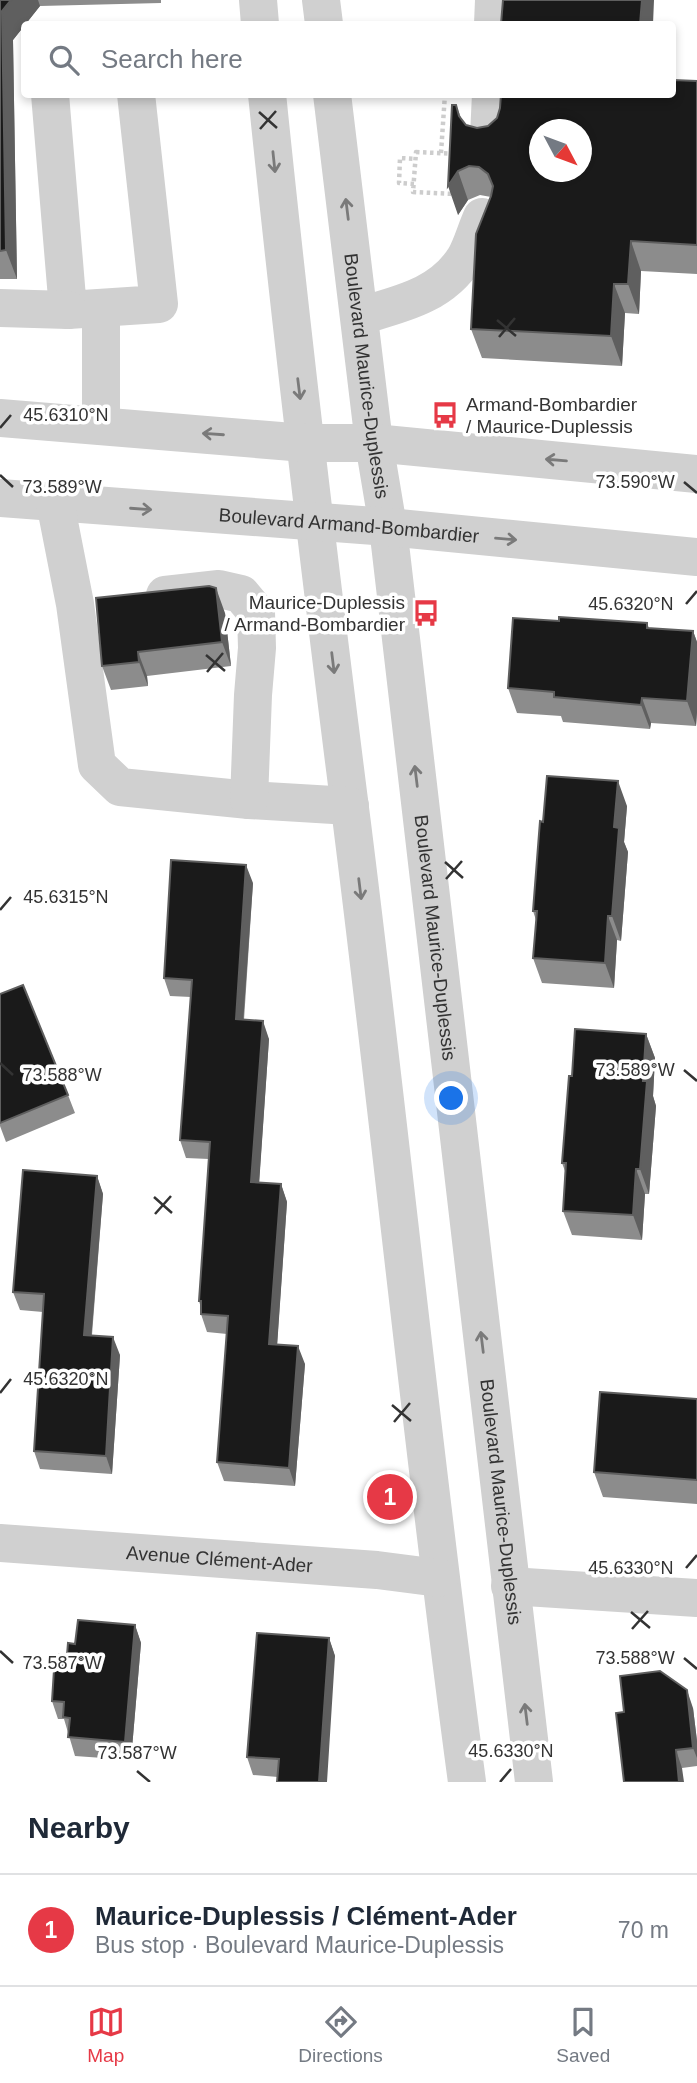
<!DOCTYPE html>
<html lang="en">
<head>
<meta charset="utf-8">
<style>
  :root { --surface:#fff; --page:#f6f6f7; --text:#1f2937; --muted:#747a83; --line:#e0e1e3; --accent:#e63946 }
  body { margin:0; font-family:Helvetica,sans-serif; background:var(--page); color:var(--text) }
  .compass { position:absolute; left:529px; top:119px; width:63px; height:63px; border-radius:50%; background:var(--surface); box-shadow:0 4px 10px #0003; rotate:131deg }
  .you { position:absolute; left:452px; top:1099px; width:24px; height:24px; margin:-18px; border:5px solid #fff; border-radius:50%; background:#1a73e8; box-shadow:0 0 0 10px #1a73e833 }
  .badge { display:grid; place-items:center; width:46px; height:46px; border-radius:50%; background:var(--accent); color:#fff; font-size:23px; font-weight:700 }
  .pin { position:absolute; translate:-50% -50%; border:4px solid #fff; box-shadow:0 2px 7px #0006 }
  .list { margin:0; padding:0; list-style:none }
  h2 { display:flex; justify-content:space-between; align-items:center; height:91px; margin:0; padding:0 28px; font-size:30px }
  h2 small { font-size:23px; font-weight:400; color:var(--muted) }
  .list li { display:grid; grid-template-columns:46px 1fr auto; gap:21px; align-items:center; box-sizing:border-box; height:112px; padding:0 28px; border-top:2px solid var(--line) }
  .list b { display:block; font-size:26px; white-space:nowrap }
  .list p { margin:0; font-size:23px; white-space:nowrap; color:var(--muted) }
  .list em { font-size:23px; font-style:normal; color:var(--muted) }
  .icon { flex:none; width:38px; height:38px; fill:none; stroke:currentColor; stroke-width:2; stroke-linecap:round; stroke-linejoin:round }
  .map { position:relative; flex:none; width:697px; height:1782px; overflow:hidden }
  .search { position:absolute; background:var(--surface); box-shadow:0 4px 10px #0003; left:21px; right:21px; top:21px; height:77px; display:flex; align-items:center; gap:18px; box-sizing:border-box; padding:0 24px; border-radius:7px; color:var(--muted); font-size:26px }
  .sheet { height:203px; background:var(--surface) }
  nav { display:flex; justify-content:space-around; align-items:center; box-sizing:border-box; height:98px; border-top:2px solid var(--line); background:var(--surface); font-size:19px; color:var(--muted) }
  nav a { display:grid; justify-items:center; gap:4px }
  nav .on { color:var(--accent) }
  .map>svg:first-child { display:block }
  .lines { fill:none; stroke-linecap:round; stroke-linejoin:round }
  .path { stroke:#cdcdcd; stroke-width:4.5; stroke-dasharray:3.5 3.5; stroke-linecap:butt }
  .minor { stroke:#d0d0d0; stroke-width:38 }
  .wall { fill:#8c8c8c }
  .shaded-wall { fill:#5f5f5f }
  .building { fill:#1a1a1a; stroke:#5f5f5f; stroke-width:2; fill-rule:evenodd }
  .oneway { stroke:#7a7a7a }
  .ticks { fill:none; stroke:#333; stroke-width:2.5 }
  .labels { text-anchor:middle; stroke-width:7; stroke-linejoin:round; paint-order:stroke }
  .street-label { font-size:19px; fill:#333; stroke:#fff }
  .poi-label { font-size:19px; fill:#333; stroke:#fff; text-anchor:start }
  .ticks-label { font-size:18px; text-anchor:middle; fill:#333; stroke:#fff; stroke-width:7; stroke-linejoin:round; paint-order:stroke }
</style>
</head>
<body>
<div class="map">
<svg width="697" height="1782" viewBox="0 0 697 1782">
  <rect width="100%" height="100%" fill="#fff"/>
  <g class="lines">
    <path class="path" d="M416,152L457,154L454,194L413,192Z
      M441,153L445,94
      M414,184L399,183L400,158L416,159"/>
    <g class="minor">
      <path d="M258,0L260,24"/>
      <path d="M321,0L324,24"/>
      <path d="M493,24L494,0"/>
      <path d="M50,94L68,310L159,304L136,94"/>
      <path d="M267,94C292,338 321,581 352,824C392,1143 424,1463 467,1782"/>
      <path id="s1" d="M332,94L374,443L388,527L534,1782"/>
      <path d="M489,136L491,94"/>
      <path d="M0,308L68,310"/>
      <path d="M360,316C400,304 441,296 465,258C472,246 476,230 482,217"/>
      <path d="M0,418L305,443H374L697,474"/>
      <path d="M101,426V309"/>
      <path id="s2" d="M0,498L388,527L697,557"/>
      <path d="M55,502L75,604L97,765L120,787L249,800L350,806"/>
      <path d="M165,595L219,589L241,594L256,612L257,648L253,695L249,800"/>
      <path id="s3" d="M0,1543L377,1570L439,1578"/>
      <path d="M510,1586L697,1598"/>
    </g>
  </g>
  <path class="wall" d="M0,0H161V3L40,6L13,40L17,279H0Z
    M697,81V274L641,271L639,314L625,313L622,366L482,358L471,329L491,197L480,195L468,200L458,215L456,105L462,120L466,125L477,128Z
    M225,613L231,666L147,676L148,686L111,690L102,666Z
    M559,621L647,623L649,628L693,631L697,642V712L696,726L651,723L650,729L563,722L561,716L517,713L508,688Z
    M627,806L624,842L628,852L621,941L617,940L614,988L542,983L533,958L536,920L533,911L543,822Z
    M253,883L244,1020L269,1039L259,1182L281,1184L287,1202L277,1344L305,1364L295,1486L224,1481L217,1462L227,1334L207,1332L201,1314V1308L199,1301L209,1159L186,1158L180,1140L191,997L170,996L164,978Z
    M0,994L68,1095L75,1113L6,1142L0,1126Z
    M646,1034L655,1058L653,1096L656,1106L649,1194H645L642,1240L572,1235L563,1211L565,1171L562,1163L572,1076Z
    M97,1176L103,1194L92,1335L120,1355L112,1474L40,1469L34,1451L43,1312L20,1310L13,1292Z
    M697,1399V1504L603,1497L594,1472Z
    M135,1625L141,1643L131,1760L75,1756L64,1719H58L52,1701L67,1655L75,1644Z
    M329,1638L335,1656L278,1777L253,1775L247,1757Z
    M693,1708L697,1741V1766L682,1768L624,1712Z"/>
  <path class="shaded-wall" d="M11,0H38L40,6L13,40L17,279L6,250L2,11Z
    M642,0H654L653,24H640Z
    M458,171L468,200L458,215L448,186Z
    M631,241L641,271L639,314L628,284Z
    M614,284L625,313L622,366L611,336Z
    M216,588L225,613L231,666L222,642Z
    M693,631L697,642V712L696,726L687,701Z
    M138,652L147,676L148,686L139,662Z
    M642,698L651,723L650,729L641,705Z
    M618,781L627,806L624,842L628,852L621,941L612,916L614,827Z
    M246,865L253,883L242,1038L236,1019Z
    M608,916L617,940L614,988L605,963Z
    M263,1021L269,1039L258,1200L251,1182Z
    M646,1034L655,1058L653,1096L656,1106L649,1194L640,1169L643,1081Z
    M636,1169L645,1194L642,1240L633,1215Z
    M97,1176L103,1194L90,1353L84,1335Z
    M281,1184L287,1202L276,1362L269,1344Z
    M113,1337L120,1355L112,1474L106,1456Z
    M298,1346L305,1364L295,1486L289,1468Z
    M135,1625L141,1643L131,1760L125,1742Z
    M329,1638L335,1656L327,1782H319Z
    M687,1690L693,1708L697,1741V1758L693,1748Z
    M676,1750L682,1768L684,1782H679Z"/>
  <path class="building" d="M0,0H11L2,11L6,250L0,251Z
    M503,0H642L640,24H501Z
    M673,80L697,81V245L631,241L628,284H614L611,336L471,329L476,234L491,196L493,186L488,174L479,167L469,166L458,171L448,186L452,105H456L459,116L466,125L477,128L488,126L497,118L500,108L501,94H673ZM540,130H582V172H540Z
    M209,586L216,588L222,642L138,652L139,662L102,666L96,598Z
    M559,617L647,623V628L693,631L687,701L642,698L641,705L554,697V692L508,688L513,618L559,621Z
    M547,776L618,781L614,827L619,828L612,916H608L605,963L533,958L537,911H533L540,821L543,822Z
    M171,860L246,865L236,1019L263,1021L251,1182L281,1184L269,1344L298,1346L289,1468L217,1462L228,1316L201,1314V1301H199L210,1142L180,1140L192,980L164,978Z
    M23,985L68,1095L0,1123V994Z
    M575,1029L646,1034L643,1081H647L640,1169H636L633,1215L563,1211L566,1163H562L569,1076H572Z
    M23,1170L97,1176L84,1335L113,1337L106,1456L34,1451L44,1294L13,1292Z
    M600,1392L697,1399V1480L594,1472Z
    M78,1620L135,1625L125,1742L68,1737L70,1718L63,1717L64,1702L52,1701L55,1654L67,1655L68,1643L75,1644Z
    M257,1633L329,1638L319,1782H277L279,1759L247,1757Z
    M660,1671L687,1690L693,1748L676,1750L679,1782H624L616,1713L624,1712L620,1676Z"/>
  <defs><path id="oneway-shaft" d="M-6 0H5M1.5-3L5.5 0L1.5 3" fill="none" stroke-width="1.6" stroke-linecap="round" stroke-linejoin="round" transform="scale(1.75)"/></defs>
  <g class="oneway">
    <use href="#oneway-shaft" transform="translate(274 162) rotate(84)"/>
    <use href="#oneway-shaft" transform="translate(347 209) rotate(-97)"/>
    <use href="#oneway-shaft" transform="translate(299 389) rotate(83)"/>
    <use href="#oneway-shaft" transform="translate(213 434) rotate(-176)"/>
    <use href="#oneway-shaft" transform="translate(556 460) rotate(-175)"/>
    <use href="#oneway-shaft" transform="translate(141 509) rotate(4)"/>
    <use href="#oneway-shaft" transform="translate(506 539) rotate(5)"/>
    <use href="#oneway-shaft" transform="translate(333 663) rotate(83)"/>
    <use href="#oneway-shaft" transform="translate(416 776) rotate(-97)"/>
    <use href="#oneway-shaft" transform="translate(360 889) rotate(83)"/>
    <use href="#oneway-shaft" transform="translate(482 1342) rotate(-97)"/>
    <use href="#oneway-shaft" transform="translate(526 1714) rotate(-97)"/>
  </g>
  <path class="ticks" d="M259,112L277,128M260,129L276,111M497,320L516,336M499,337L515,318M0,428L11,415M0,475L13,487M684,482L697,493M686,604L697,591M206,655L225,671M207,672L223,653M445,862L463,878M446,879L462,861M0,910L11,897M0,1063L13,1075M684,1070L697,1081M154,1197L172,1213M155,1214L171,1196M0,1393L11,1379M392,1405L411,1421M394,1422L410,1403M686,1568L697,1555M631,1612L650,1628M632,1629L648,1611M0,1651L13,1663M684,1658L697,1669M137,1771L150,1782M500,1782L511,1769"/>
  <defs>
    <symbol id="bus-bare" viewBox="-9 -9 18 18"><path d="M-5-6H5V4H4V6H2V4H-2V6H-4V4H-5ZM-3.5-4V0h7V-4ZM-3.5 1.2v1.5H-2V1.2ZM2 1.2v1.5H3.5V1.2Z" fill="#e63946" stroke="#fff" stroke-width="2.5" paint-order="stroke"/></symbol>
  </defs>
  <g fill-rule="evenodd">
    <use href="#bus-bare" x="426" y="396" width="38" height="38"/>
    <use href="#bus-bare" x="407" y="594" width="38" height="38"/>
  </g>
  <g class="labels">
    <g class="street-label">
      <text dy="7" stroke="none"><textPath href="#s1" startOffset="284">Boulevard Maurice-Duplessis</textPath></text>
      <text dy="7" stroke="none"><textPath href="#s2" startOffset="350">Boulevard Armand-Bombardier</textPath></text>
      <text dy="7" stroke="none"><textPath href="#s1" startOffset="850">Boulevard Maurice-Duplessis</textPath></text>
      <text dy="7" stroke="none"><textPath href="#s1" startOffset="1418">Boulevard Maurice-Duplessis</textPath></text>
      <text dy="7" stroke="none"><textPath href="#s3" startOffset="220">Avenue Clément-Ader</textPath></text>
    </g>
    <g class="poi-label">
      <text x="466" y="411">Armand-Bombardier<tspan x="466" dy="22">/ Maurice-Duplessis</tspan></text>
      <text x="405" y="609" text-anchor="end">Maurice-Duplessis<tspan x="405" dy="22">/ Armand-Bombardier</tspan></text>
    </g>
  </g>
  <g class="ticks-label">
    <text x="66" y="421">45.6310°N</text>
    <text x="635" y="488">73.590°W</text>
    <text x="62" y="493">73.589°W</text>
    <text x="631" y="610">45.6320°N</text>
    <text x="66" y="903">45.6315°N</text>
    <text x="635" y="1076">73.589°W</text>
    <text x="62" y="1081">73.588°W</text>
    <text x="66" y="1385">45.6320°N</text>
    <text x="631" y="1574">45.6330°N</text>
    <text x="635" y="1664">73.588°W</text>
    <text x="62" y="1669">73.587°W</text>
    <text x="511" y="1757">45.6330°N</text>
    <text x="137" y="1759">73.587°W</text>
  </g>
</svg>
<svg class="compass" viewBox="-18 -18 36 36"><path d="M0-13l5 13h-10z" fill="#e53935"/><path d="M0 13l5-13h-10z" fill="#747a83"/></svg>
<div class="you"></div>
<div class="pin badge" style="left:390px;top:1497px">1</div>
<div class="search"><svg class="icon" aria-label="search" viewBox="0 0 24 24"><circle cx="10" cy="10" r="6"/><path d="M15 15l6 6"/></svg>Search here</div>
</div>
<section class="sheet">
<h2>Nearby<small></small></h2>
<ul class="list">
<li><span class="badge">1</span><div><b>Maurice-Duplessis / Clément-Ader</b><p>Bus stop · Boulevard Maurice-Duplessis</p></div><em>70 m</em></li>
</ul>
</section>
<nav>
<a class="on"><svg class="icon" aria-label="map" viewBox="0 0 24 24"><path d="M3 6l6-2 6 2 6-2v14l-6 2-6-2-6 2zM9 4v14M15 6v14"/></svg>Map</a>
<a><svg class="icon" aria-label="directions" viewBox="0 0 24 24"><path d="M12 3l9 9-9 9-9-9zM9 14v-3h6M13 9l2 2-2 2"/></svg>Directions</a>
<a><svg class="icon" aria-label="saved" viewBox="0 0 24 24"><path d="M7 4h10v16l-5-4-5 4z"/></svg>Saved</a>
</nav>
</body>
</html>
